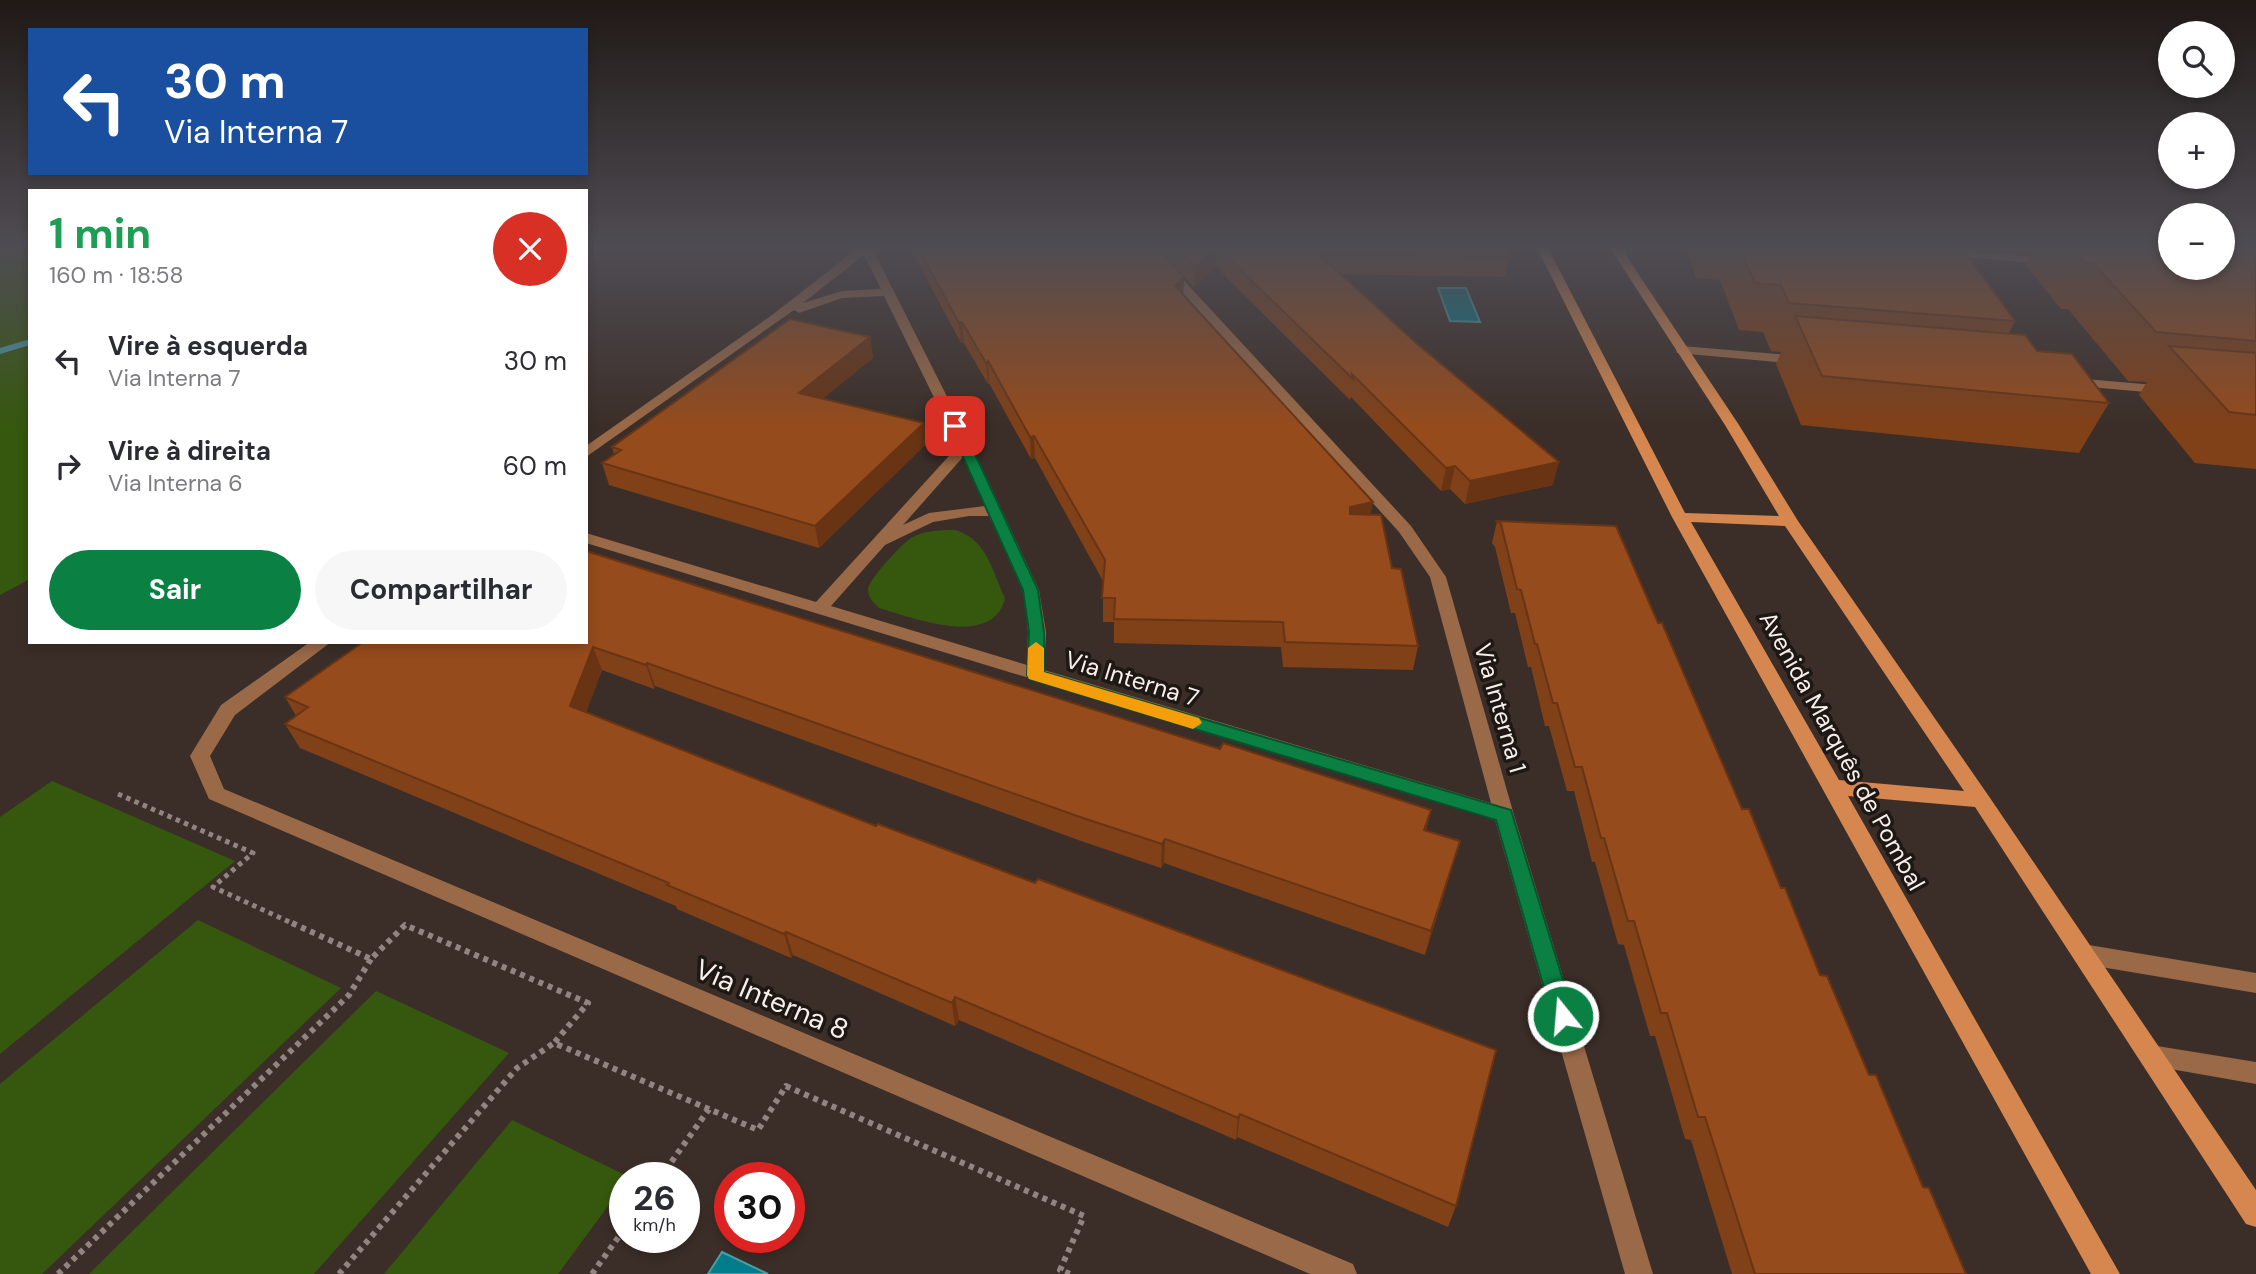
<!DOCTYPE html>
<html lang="pt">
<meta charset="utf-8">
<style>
body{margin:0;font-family:"DM Sans",sans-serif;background:#f7f7f7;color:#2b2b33;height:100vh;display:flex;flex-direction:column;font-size:26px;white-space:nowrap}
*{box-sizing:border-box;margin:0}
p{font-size:23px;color:#7c7c81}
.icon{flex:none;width:38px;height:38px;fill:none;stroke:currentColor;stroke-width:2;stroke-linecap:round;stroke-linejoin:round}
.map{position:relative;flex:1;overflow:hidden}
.details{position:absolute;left:28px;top:189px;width:560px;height:455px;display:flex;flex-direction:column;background:#fff;border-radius:0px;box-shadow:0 4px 10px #0003}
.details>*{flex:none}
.hud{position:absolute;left:28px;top:28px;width:560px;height:147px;border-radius:0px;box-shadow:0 4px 10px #0003;background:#1a4fa0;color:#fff;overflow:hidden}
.buttons{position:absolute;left:2158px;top:21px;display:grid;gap:14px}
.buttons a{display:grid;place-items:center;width:77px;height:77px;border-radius:50%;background:#fff;box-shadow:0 4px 10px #0003;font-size:35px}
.speed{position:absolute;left:609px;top:1162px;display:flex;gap:14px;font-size:35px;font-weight:700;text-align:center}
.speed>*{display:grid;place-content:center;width:91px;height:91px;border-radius:50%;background:#fff;box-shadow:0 4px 10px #0003;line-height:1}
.speed small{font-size:18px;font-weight:400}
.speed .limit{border:10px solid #d22;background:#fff;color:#111}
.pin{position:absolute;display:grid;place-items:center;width:60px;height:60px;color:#fff;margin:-30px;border-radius:14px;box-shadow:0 4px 10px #0006}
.me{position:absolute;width:77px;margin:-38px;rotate:343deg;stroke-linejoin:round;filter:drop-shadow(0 0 5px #0008)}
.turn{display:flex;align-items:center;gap:24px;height:147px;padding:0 21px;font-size:32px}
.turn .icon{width:91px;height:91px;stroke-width:2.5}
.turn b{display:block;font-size:49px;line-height:60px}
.round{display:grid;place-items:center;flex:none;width:74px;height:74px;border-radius:37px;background:#f7f7f7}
.head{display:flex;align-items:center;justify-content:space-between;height:119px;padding:0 21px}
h1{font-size:42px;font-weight:700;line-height:52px;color:#1e9e55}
.primary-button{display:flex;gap:14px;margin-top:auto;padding:14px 21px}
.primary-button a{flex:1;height:80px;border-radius:42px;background:#0b8043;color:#fff;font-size:28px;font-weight:700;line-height:80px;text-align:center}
.primary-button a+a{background:#f7f7f7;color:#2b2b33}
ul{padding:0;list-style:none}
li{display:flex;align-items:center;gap:21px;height:105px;padding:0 21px}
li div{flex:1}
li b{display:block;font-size:26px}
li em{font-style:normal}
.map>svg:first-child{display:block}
.green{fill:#36580e}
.water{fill:#007c8a;stroke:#4a9ea7;stroke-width:2}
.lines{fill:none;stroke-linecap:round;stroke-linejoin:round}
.stream{fill:#4a9ea7;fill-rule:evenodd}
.path-far1{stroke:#908580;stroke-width:5;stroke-dasharray:4.5 4.5;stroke-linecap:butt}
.path{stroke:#908580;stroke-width:6;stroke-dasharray:5 5;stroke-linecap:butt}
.street{fill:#9a6947;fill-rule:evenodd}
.secondary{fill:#d5874f;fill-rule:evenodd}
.wall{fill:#804018}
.shaded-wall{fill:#683414}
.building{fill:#954b1c;stroke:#683414;stroke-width:2}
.route{fill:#0b8043;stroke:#07532c;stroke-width:2}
.slow{fill:#f59e0b}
.labels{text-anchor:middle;stroke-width:7;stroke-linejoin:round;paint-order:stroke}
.street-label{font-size:24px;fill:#f8efeb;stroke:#1e1815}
.near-street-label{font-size:28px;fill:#f8efeb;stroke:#1e1815}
</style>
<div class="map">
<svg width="2256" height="1274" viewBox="0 0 2256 1274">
<rect width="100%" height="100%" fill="#3b2e28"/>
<path class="green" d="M0,248H30V579L0,595Z
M955,530C987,539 992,571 1005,598C993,650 911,617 879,608C873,602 868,598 868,589C869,579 902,544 911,538C925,530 941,530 955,530Z
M52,781L235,861L0,1054V817Z
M198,920L341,988L42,1274H0V1084Z
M376,991L509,1053L314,1274H89Z
M512,1120L629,1177L625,1178V1183L558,1274H384Z"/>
<path class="water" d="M1438,288H1466L1480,322L1450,321Z
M722,1252L768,1274H708Z"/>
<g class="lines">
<path class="stream" d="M30,339V345L0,354V348Z"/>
<path class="path-far1" d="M118,794L253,853L213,887L296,925"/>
<path class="path" d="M292,923L371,959L405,925L588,1003L554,1043L758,1130L786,1086L1084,1216L1060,1270L1070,1274
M660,1178L709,1109
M58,1274L349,995L371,959
M339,1274L517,1068L554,1043
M592,1274L625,1228"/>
<path class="street" d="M858,248H872L972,446L1039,590L1046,632L1044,670L1491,803L1430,577L1399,532L1142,248H1154L1411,526L1446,577L1514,815L1653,1274H1625L1495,820L586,543V533L816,602L958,446L884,296L842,298L799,313L794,310L586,457V446L772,315ZM864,255L881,289L842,291L803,303ZM963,457L985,506L929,513L903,525ZM969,516H989L1023,590L1028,632L1027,665L831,606L885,545L933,522Z
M1942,250L2050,258L2056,261L2050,264L1938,255L1936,253Z
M1682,346L1801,356L1807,360L1801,364L1677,353L1676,350Z
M2073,378L2167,386L2174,390L2167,394L2068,385V379Z
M310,642H331L235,715L210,756L224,789L1353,1264L1357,1274H1310L209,799L190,756L221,705Z
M2083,944L2256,973V993L2083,964L2075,961L2072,954L2075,947Z
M2151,1045L2256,1062V1084L2142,1064L2139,1056L2142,1048Z"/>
<path class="secondary" d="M1537,248H1548L1685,513L1779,516L1725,425L1610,248H1621L1739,425L1798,521L1988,795L2256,1190V1227L2246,1224L1975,807L1848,796L2120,1274H2091L1672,517ZM1691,522L1785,526L1964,791L1839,780Z"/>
</g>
<path class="wall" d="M910,248H1157L1184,277L1183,295L1371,515L1392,568L1418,646L1413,670L1283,667L1281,647L1114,643V622H1103V581L1035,458L1031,459L989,383L988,384L964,343H961Z
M1158,248H1505L1509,257L1505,277L1339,274L1553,485L1465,504L1450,489L1441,491L1351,397L1350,400L1216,267L1194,288Z
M1686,248H1962L2015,321L2009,333L2037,351L2109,403L2079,453L1801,425L1776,364L1781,352L1771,351L1763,332L1739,330L1720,280L1696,278Z
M2012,248H2256V469L2195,463L2139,395L2147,382L2128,381L2068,309H2061L2025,264L2031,253L2015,252Z
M870,337L873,358L823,398L924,423L926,444L819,548L609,485L602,463L614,454L612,447Z
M1497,521L1658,623L1742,809L1781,888L1820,975L1966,1274H1732L1691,1140L1685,1139L1655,1036H1650L1624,945L1618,944L1595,862H1592L1574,791H1567L1549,726H1545L1531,667H1528L1515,613H1511L1495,547L1492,543Z
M586,642L1220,749L1431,810L1426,831L1453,865L1425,955L1164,863L1161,868L1081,841L655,686L654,689L602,670L586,712L1456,1206L1448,1227L1237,1137L1236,1140L959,1020L955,1026L793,955L791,958L677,909L676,906L300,748L285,724L296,716L285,697Z"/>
<path class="shaded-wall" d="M1216,248H1217L1216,267L1194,288L1195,267Z
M1184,277L1183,298L1175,286Z
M962,322L964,343H961L959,323Z
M870,337L873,358L804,414L799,393Z
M988,361L989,383L988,384L986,363Z
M924,423L926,444L819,548L815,526Z
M1034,436L1035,458L1031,459L1030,437Z
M1559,462L1553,485L1465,504L1470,481Z
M1455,466L1450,489L1441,491L1446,468Z
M1373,502L1369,525L1347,530L1350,507Z
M593,647L602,670L580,729L570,706Z
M647,663L655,686L654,689L646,665Z
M1431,810L1425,833L1424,830Z
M1165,839L1164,863L1161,868L1162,844Z
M1460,841L1453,865L1425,955L1431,931Z
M786,932L793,955L791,958L784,934Z
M955,997L959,1020L955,1026L952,1003Z
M1240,1114L1237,1137L1236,1140L1238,1118Z"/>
<path class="building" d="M918,248H1157L1184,277L1175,286L1373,502L1350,507V514L1381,515L1392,568L1401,569L1418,646L1285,642L1283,622L1114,619L1115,598H1102L1105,560L1034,436L1030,437L988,361L986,363L962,322L959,323Z
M1177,248H1216L1195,267Z
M1218,248H1505L1509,257L1317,253L1416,343L1559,462L1470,481L1455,466L1446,468L1352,374L1353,379Z
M1740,248H1962L2015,321L1789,303L1781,285L1755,283Z
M2073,248H2170V268H2222V248H2256V341L2156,332L2093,263H2085Z
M1795,316L2025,335L2037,351L2072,354L2109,403L1822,376Z
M790,319L870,337L799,393L924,423L815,526L602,463L621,450L612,447Z
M2169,346L2256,353V415L2229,412Z
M1497,521L1616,526L1658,623H1662L1742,809H1749L1781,888H1785L1820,975L1827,976L1869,1075H1876L1923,1187L1929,1188L1966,1274H1755L1705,1117H1698L1667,1013H1661L1634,921H1628L1604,838H1601L1582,767H1575L1557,703H1553L1537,644H1535L1521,590L1517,589L1501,524Z
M586,551L1220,749L1223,743L1431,810L1424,830L1460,841L1431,931L1165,839L1162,844L1080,817L647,663L646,665L593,647L570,706L876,826L878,824L1035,883L1038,879L1496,1050L1456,1206L1240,1114L1238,1118L955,997L952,1003L786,932L784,934L667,885L669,883L285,724L308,707L285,697L363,642H586Z"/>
<linearGradient id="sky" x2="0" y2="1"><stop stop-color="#201916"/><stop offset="0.58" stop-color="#4f4c53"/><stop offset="1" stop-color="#4f4c53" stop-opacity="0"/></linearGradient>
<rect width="2256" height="427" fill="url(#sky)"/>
<path class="route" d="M955,422L962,426L1038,590L1044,632V672L1511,810L1574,1016L1571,1022L1563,1025L1555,1022L1552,1016L1496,820L1029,679L1027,675L1029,632L1023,590L949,426Z"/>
<path class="slow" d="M1036,642L1044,648V672L1199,718L1202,723L1193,729L1029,679L1027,675L1028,648Z"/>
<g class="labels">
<g class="street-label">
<text transform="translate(1132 679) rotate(17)" y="8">Via Interna 7</text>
<text transform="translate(1500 708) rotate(74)" y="8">Via Interna 1</text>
<text transform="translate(1842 751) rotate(61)" y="8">Avenida Marquês de Pombal</text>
</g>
<g class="near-street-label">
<text transform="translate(772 999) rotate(23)" y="10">Via Interna 8</text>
</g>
</g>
</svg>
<div class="buttons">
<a><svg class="icon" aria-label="search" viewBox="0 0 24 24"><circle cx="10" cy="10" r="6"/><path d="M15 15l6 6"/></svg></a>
<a>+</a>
<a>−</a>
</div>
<div class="speed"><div>26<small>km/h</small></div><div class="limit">30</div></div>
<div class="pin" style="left:955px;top:426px;background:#d93025"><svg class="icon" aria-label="arrive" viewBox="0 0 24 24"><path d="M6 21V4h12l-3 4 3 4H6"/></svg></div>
<svg class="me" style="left:1563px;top:1016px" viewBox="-20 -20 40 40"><circle r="17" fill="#0b8043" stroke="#fff" stroke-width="3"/><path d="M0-11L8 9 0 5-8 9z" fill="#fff"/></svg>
<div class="hud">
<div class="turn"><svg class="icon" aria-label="left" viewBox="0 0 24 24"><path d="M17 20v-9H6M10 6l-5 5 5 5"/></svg><div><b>30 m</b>Via Interna 7</div></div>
</div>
<section class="details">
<div class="head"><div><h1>1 min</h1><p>160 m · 18:58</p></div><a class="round" style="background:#d93025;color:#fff"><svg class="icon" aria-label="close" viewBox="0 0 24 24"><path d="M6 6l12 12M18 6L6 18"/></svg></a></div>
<ul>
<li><svg class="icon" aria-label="left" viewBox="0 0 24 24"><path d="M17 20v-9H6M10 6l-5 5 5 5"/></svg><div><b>Vire à esquerda</b><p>Via Interna 7</p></div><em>30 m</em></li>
<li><svg class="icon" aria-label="right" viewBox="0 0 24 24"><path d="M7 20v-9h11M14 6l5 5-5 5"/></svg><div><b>Vire à direita</b><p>Via Interna 6</p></div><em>60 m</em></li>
</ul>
<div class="primary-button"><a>Sair</a><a>Compartilhar</a></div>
</section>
</div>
